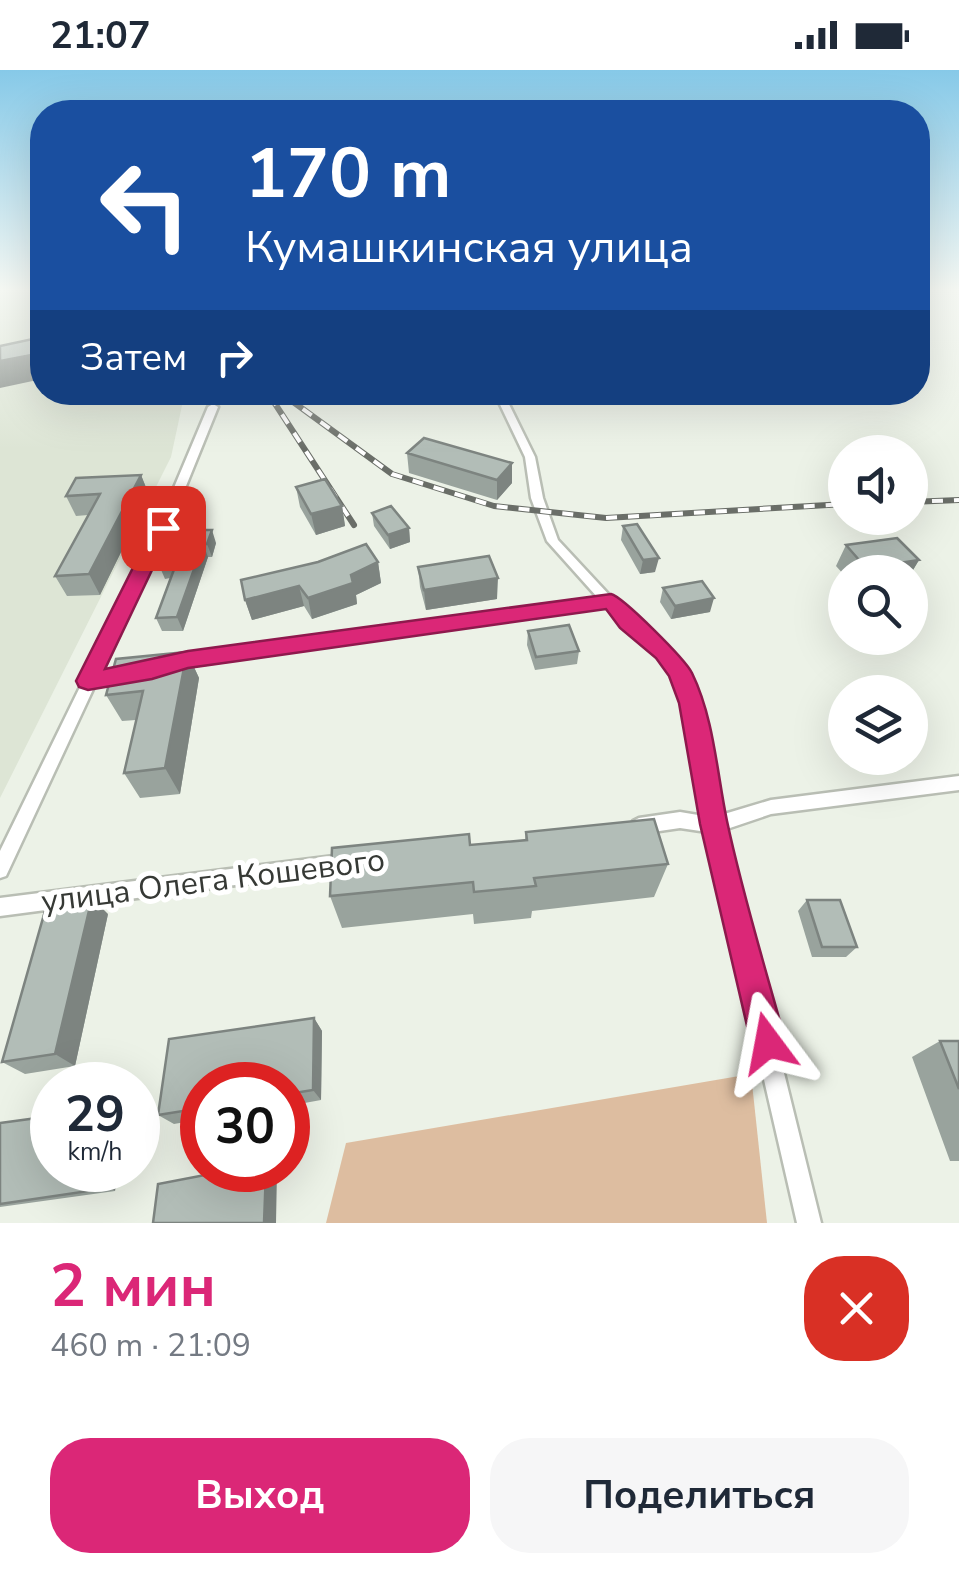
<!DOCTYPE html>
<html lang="ru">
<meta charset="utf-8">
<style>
body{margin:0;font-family:"Nunito Sans",sans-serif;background:#f6f6f7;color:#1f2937;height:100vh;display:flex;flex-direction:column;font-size:38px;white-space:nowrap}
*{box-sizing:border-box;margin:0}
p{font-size:32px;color:#747a83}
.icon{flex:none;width:55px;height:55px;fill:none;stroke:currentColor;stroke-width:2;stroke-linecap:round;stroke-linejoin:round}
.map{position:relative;height:1153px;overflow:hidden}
.panel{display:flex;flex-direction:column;background:#fff;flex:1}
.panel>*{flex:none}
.hud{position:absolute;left:30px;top:30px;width:900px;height:305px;border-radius:40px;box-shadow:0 10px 40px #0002;background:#1a4fa0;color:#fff;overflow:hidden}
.controls{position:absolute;left:828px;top:365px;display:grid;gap:20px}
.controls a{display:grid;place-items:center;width:100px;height:100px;border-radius:50%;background:#fff;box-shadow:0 10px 40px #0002;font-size:50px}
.speed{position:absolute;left:30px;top:992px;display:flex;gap:20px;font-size:50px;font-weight:700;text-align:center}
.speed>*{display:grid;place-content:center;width:130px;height:130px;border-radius:50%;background:#fff;box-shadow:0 10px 40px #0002;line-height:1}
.speed small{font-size:25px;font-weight:400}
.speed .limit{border:15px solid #d22;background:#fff;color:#111}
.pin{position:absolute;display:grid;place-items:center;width:85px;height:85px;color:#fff;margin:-42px;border-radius:20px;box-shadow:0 5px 15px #0006}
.me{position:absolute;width:110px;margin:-55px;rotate:347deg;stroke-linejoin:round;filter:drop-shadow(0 0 8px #0008)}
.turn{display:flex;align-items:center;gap:35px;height:210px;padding:0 50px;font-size:45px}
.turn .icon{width:130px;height:130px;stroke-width:2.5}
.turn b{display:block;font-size:70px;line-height:85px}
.then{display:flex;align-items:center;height:95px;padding:0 50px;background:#0003;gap:20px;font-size:38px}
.round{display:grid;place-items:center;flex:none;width:105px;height:105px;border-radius:40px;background:#f6f6f7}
.overview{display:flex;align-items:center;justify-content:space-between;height:170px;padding:0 50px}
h1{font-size:60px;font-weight:700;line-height:75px;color:#db2777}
.button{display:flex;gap:20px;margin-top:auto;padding:20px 50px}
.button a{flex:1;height:115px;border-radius:40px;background:#db2777;color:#fff;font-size:40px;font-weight:700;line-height:115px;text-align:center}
.button a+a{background:#f6f6f7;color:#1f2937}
.status{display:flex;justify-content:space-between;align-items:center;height:70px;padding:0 50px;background:#fff;direction:ltr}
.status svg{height:28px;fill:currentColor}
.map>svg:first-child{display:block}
.built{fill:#dde5d5}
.green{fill:#ddbda0}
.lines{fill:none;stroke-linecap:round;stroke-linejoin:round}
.street-casing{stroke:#b9beb4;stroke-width:5}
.street{fill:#fff;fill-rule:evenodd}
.rail-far1-casing{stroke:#6a6e68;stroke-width:5}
.rail-casing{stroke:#6a6e68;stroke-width:6}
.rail-far1{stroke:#fff;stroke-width:2.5;stroke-dasharray:9;stroke-linecap:butt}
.rail{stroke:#fff;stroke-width:4;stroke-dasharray:11;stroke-linecap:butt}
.wall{fill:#99a39d}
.shaded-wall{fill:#7d8480}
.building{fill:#b2bdb7;stroke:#7d8480;stroke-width:2.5}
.route{fill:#db2777;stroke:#8e194d;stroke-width:2.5}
.labels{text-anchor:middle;stroke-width:10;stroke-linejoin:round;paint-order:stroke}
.near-street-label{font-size:32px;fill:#363935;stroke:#fff}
</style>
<div class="status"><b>21:07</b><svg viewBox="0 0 49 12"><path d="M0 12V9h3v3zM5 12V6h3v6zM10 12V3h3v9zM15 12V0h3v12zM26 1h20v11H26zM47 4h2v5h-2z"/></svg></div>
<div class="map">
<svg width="959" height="1153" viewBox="0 0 959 1153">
<rect width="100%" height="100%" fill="#ecf2e7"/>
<path class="built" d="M0,218H42V322L215,323L183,331L171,387L0,728Z"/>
<path class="green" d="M751,1004L767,1153H326L346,1073Z"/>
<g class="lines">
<defs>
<path id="street" d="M494,322H503L535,387L543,428L558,470L611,527L616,528C627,554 663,570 681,594C704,624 713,706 721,745L771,730L959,706V720L771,744L724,760L821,1153H797L707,762L680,758L639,764L633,761L630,756L633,751L639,748L680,742L704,746L684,633L674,605L659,586L623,556L605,536L176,598L171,597L169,593L171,589L176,588L598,528L547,471L531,428L525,387Z
M213,334L218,337L169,458L101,604L126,600L131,601L133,605L131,609L95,615L6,806L0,808V781L82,613L81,611L157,458L208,337Z
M350,784L356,786L359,792L356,798L350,800L0,846V828Z"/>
</defs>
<use href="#street" class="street-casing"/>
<use href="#street" class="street"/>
<defs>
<path id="rail-far1" d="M268,322L272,328
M280,322L288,328"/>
<path id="rail" d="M270,326L354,455
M285,326L392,404L494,436L606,448L845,434
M910,432L959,430"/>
</defs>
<use href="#rail-far1" class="rail-far1-casing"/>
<use href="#rail" class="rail-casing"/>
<use href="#rail-far1" class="rail-far1"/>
<use href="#rail" class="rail"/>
</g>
<path class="wall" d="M407,383L512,413L497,430L409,403Z
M141,405L149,425L100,525L67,526L55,506L88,445L76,446L66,426Z
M296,417L342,436L345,456L316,465L300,437Z
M372,443L409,458L410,472L390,479L374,456Z
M623,456L655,502L640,504L621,470Z
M216,473L212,487H208L183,561H162L156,548L170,508L165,509L159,495L184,474Z
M846,475L919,490L910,505V502H845V506L836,496Z
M378,492L381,513L356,525L357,534L312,549L304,536L252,550L245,530Z
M418,497L497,529L426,540L420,517Z
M663,518L710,542L671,549L660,532Z
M528,561L579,581L577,594L535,600L527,575Z
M187,582L199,608L180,724L140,728L124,703L136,650L122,651L106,625Z
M526,762L668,794L654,827L532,841L531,848L474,854L473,844L342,858L330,826L470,775L525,770Z
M807,830L857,877L846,887H812L798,841Z
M108,844L75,996L25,1004L2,992Z
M314,948L322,961L321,1030L288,1036V1015H202V1049L174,1054L158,1045L169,969Z
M940,971H959V1091H950L912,987Z
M0,1053L115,1121L0,1137Z"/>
<path class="shaded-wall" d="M42,283V309L0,318V291Z
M512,393V413L497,430V410Z
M141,405L149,425L100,525L89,504Z
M342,436L345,456L316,465L311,444Z
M409,458L410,472L390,479L388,465Z
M212,460L216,473L212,487L207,474Z
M203,474L208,487L183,561L177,547Z
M659,488L655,502L640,504L643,490Z
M919,490L910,505V502H864L866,498Z
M378,492L381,513L356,525L357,534L312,549L308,528L351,505Z
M498,508L497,529L426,540L424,520Z
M299,516L304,536L252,550L245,530Z
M714,528L710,542L671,549L675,536Z
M187,582L199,608L180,724L165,698Z
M92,828L108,844L75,996L55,984Z
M314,948L322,961L321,1030L313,1020Z
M112,1100H119L115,1121L109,1118Z
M266,1100L277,1101L276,1153H264Z"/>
<path class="building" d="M42,267V283L0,291V276Z
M424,368L512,393L497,410L407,383Z
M141,405L89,504L55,506L100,424L66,426L76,408Z
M325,409L342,436L311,444L296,417Z
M391,436L409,458L388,465L372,443Z
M637,454L659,488L643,490L623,456Z
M189,460H212L207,474H203L177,547L156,548L176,494L159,495L166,475L184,474Z
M897,468L919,490L866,498L846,475Z
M366,474L378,492L351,505L353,513L308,528L299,516L245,530L241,510L318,492Z
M489,486L498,508L424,520L418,497Z
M702,511L714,528L675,536L663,518Z
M569,555L579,581L536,587L528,561Z
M187,582L165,698L124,703L143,621L106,625L116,589Z
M654,749L668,794L534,808L536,816L474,822L473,812L330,826L332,778L469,764L470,775L527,770L526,762Z
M92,828L55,984L2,992L47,834Z
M807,830H840L857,877H822Z
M314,948L313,1020L288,1024V1015H202V1038L158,1045L169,969Z
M940,971H959V1019Z
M52,1046V1100H112L109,1118L0,1134V1053Z
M231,1100H266L264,1153H153L158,1114Z"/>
<linearGradient id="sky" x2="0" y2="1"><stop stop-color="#86c9e8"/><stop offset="0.58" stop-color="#f6f9f4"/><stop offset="1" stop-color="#f6f9f4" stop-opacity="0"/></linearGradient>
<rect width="959" height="379" fill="url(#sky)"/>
<path class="route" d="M163,452L172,458L105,599L188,581L611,524C623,527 685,589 692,603C714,648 717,703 727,751C743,826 766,900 786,973L781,986L768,991L756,986L751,973L700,754L679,633L669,606L656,588L620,558L606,539L188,598L152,609L88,620L79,617L76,611L153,458Z"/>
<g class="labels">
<g class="near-street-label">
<text transform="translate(213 810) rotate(-7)" y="11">улица Олега Кошевого</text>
</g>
</g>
</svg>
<div class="controls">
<a><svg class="icon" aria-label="sound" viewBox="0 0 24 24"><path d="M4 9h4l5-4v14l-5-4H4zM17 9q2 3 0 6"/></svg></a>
<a><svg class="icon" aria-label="search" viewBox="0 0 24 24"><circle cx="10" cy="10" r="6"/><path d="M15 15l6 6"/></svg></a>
<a><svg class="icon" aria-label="layers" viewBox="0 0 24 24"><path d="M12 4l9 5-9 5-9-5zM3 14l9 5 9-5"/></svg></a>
</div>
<div class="speed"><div>29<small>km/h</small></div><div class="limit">30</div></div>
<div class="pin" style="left:163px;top:458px;background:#d93025"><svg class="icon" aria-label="arrive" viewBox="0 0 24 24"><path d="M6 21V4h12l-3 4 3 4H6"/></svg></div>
<svg class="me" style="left:768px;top:973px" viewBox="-20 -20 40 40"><path d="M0-17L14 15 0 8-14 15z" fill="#db2777" stroke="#fff" stroke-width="4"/></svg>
<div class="hud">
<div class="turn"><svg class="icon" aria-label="left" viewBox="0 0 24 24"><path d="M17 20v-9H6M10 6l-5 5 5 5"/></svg><div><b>170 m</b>Кумашкинская улица</div></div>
<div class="then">Затем<svg class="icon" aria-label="right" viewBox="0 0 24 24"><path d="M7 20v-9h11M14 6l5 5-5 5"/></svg></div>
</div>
</div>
<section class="panel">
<div class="overview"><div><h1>2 мин</h1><p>460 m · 21:09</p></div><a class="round" style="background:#d93025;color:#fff"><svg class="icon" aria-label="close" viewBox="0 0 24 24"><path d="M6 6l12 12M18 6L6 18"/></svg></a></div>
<div class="button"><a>Выход</a><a>Поделиться</a></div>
</section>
